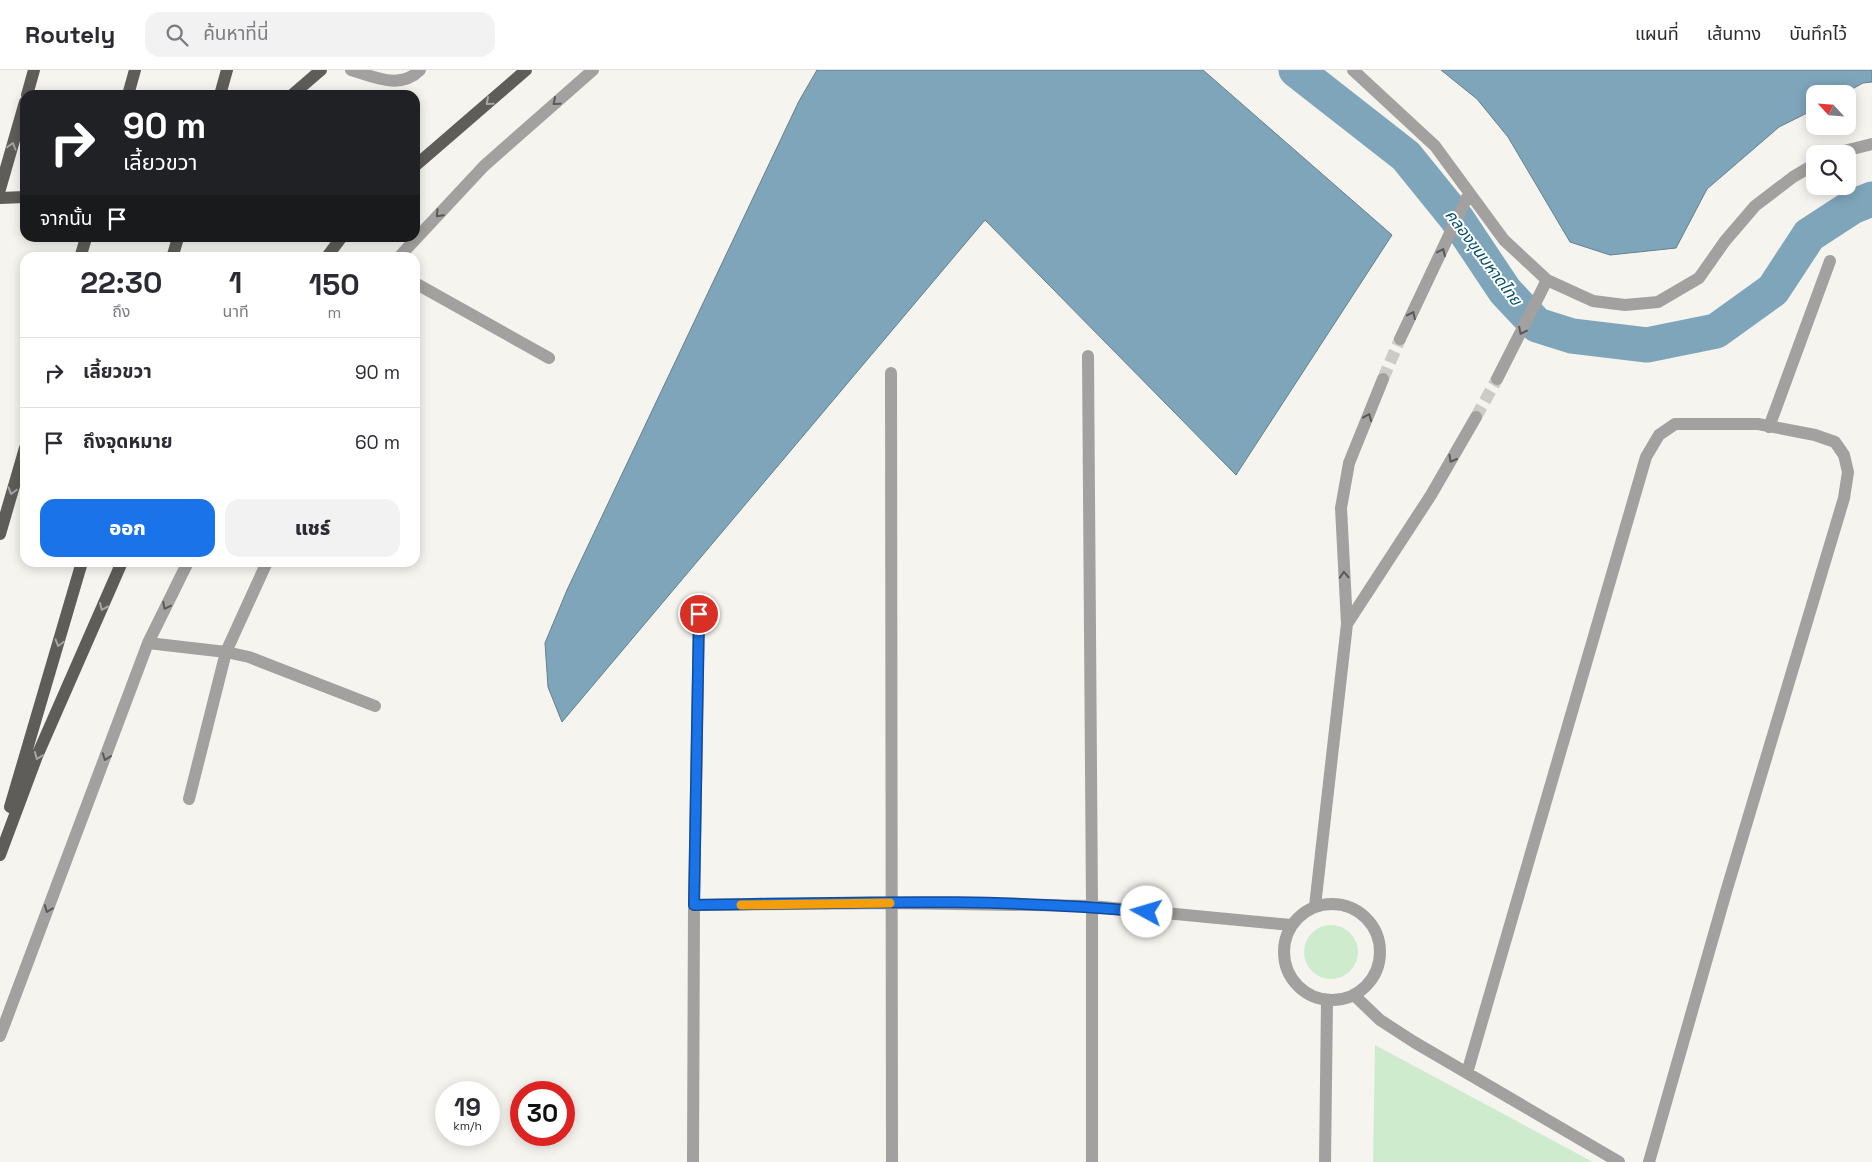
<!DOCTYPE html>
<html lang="th">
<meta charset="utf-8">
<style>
body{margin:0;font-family:"Space Grotesk","Noto Sans Thai",sans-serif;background:#f2f2f3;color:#2b2b33;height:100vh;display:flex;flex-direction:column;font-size:19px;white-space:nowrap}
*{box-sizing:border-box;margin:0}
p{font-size:16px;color:#7c7c81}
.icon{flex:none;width:28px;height:28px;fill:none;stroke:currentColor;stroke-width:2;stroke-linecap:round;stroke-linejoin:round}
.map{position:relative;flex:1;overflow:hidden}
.drawer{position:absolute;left:20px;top:182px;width:400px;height:315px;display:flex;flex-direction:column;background:#fff;border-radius:15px;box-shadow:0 2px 12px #0003}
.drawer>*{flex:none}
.top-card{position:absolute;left:20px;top:20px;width:400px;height:152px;border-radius:15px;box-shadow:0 2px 12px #0003;background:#202124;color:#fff;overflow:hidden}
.needle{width:32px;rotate:296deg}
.buttons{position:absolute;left:1806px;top:15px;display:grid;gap:10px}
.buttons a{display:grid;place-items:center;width:50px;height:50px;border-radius:10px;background:#fff;box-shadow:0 2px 12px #0003;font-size:25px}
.speed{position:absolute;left:435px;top:1011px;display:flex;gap:10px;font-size:25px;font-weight:700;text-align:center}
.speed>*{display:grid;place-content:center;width:65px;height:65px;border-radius:50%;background:#fff;box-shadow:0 2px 12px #0003;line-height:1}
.speed small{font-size:12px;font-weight:400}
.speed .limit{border:8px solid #d22;background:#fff;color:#111}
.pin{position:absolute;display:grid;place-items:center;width:42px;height:42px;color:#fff;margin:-21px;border:2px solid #fff;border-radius:50%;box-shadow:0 1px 5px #0007}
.me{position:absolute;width:55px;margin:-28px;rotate:276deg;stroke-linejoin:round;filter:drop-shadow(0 0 4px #0008)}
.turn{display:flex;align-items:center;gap:18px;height:105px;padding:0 20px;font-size:22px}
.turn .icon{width:65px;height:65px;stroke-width:2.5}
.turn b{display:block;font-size:35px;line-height:42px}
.then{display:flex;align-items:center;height:48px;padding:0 20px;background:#0003;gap:10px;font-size:19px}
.eta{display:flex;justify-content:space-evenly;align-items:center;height:85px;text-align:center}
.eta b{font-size:30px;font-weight:800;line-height:35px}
.action{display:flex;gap:10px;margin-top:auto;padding:10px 20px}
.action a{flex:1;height:58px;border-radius:15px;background:#1a73e8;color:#fff;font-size:20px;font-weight:800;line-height:58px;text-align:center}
.action a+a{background:#f2f2f3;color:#2b2b33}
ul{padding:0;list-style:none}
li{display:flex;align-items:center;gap:15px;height:70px;padding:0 20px;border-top:1px solid #e1e1e2}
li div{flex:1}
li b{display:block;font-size:19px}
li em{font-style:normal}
header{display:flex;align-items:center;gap:30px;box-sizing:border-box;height:70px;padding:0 25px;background:#fff;border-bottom:1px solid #e1e1e2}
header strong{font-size:24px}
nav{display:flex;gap:28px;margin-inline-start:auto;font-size:18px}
.search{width:350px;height:45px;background:#f2f2f3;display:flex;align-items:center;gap:12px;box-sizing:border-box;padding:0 18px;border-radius:15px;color:#7c7c81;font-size:19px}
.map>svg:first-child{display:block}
.green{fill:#cfebce}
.water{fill:#7ea5ba;stroke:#65808e}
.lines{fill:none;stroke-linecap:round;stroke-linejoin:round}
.canal{stroke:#7ea5ba;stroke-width:35}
.minor-tunnel{stroke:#cccbc7;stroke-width:12;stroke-dasharray:12 6;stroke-linecap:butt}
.minor{stroke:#a2a19f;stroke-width:12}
.major{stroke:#5f5d5a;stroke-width:12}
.oneway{stroke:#a7a6a4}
.oneway2{stroke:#5a5958}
.route-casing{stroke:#114b97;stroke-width:12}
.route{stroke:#1a73e8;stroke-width:9}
.slow{stroke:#f59e0b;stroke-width:9}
.labels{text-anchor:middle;stroke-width:4;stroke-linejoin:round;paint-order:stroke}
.water-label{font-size:16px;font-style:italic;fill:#00506d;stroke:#fff}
</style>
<header>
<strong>Routely</strong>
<div class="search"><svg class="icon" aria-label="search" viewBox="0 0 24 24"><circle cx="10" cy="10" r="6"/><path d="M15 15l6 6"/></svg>ค้นหาที่นี่</div>
<nav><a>แผนที่</a><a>เส้นทาง</a><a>บันทึกไว้</a></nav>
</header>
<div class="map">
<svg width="1872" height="1092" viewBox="0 0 1872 1092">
<rect width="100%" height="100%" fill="#f5f4ef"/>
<path class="green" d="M1304 882a27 27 0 1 1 54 0a27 27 0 1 1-54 0Z
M1375,975L1593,1092H1373Z"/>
<path class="water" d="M817,0H1203L1392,165L1236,405L985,150L562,652L548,617L545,573L567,520L799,31Z
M1441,0H1872V12L1863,13L1843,24H1815V39L1779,57L1707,119L1676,178L1610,185L1570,172L1508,67L1477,29Z"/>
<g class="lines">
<path class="canal" d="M1296,0L1406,86L1457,149L1505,221L1537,255L1572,266L1647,275L1716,261L1773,220L1809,165L1852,137L1872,129"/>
<path class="minor-tunnel" d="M1383,309L1400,269
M1476,347L1497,309"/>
<path class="minor" d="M351,0C374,7 400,20 420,0
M1353,0L1435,76L1504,170L1547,210L1593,231L1625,235L1658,232L1699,208L1725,171L1755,136L1793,107L1815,94
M1832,84L1872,74
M398,188L484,96L593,0
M415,213L549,288
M1400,269L1469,123
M1088,286L1092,836V1092
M891,303L892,1092
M1497,309L1547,210
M1769,357L1830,191
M1347,554L1431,425L1476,347
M148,573L226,582L249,587L375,636
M189,729L226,582L267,492
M1284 882a48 48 0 1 1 96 0a48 48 0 1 1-96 0Z
M694,835L890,833L1092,836L1291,855
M1315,836L1347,554L1341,438L1349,393L1383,309
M1354,925L1380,950L1414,972L1619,1092
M0,966L148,573L188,492
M1467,1003L1646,387L1659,365L1675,354H1758L1815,365L1835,372L1844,385L1848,402L1844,428L1726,822L1649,1092
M693,1092L694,835L699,544
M1325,1092L1327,931"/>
<path class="major" d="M27,25L34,0
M128,25L135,0
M220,25L227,0
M292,25L321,0
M415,96L526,0
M0,119L25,32
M0,128L25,127
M80,188L86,168
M172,188L178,168
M326,188L341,168
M0,464L25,378
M10,737L82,492
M0,785L37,686L122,492"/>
</g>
<defs><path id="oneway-chevron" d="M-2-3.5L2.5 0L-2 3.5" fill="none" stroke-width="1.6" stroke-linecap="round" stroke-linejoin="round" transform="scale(1.25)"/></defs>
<g class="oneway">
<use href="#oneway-chevron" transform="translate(489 32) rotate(139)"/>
<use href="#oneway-chevron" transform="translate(12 76) rotate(-74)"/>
<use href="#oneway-chevron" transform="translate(12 421) rotate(106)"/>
<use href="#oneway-chevron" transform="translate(103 537) rotate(114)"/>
<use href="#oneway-chevron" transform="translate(59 573) rotate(106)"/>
<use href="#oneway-chevron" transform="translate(38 686) rotate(112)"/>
</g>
<g class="oneway2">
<use href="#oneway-chevron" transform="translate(556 32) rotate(139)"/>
<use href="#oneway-chevron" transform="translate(439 144) rotate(133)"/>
<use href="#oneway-chevron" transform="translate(1442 182) rotate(-65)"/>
<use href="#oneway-chevron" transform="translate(1412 245) rotate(-65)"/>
<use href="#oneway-chevron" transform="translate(1522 261) rotate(116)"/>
<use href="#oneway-chevron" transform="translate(1368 347) rotate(-68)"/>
<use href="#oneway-chevron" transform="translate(1452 389) rotate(120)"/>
<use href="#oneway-chevron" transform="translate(1344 505) rotate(-93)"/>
<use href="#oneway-chevron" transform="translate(166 536) rotate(116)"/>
<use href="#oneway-chevron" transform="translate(106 687) rotate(110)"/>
<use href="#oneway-chevron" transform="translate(48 839) rotate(111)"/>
</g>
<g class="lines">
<defs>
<path id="route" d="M699,544L694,835C844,833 997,827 1147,842"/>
</defs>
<use href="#route" class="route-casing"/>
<use href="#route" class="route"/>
<path class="slow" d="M741,835L890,833"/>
</g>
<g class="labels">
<g class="water-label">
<text transform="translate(1484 187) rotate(53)" y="6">คลองขุนมหาดไทย</text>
</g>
</g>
</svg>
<div class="buttons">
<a><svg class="needle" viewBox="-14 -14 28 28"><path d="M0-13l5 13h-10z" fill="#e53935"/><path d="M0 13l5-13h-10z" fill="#7c7c81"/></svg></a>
<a><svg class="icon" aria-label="search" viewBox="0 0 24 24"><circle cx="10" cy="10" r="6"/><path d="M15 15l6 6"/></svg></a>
</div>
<div class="speed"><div>19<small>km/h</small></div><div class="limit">30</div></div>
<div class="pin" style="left:699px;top:544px;background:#d93025"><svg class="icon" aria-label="arrive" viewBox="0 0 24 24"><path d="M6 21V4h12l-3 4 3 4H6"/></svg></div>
<svg class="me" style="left:1147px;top:842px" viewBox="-20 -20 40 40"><circle r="19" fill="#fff"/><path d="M0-13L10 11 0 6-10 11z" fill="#1a73e8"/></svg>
<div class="top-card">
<div class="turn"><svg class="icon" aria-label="right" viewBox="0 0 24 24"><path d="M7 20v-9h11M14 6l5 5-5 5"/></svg><div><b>90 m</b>เลี้ยวขวา</div></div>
<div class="then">จากนั้น<svg class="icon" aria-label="arrive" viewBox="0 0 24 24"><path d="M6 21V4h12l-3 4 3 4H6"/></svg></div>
</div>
<section class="drawer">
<div class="eta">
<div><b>22:30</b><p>ถึง</p></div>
<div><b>1</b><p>นาที</p></div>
<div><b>150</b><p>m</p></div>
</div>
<ul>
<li><svg class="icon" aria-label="right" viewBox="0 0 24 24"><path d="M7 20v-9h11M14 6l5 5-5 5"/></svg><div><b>เลี้ยวขวา</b></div><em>90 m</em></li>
<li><svg class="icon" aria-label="arrive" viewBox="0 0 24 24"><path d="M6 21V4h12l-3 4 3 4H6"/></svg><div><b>ถึงจุดหมาย</b></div><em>60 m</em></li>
</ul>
<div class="action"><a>ออก</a><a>แชร์</a></div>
</section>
</div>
